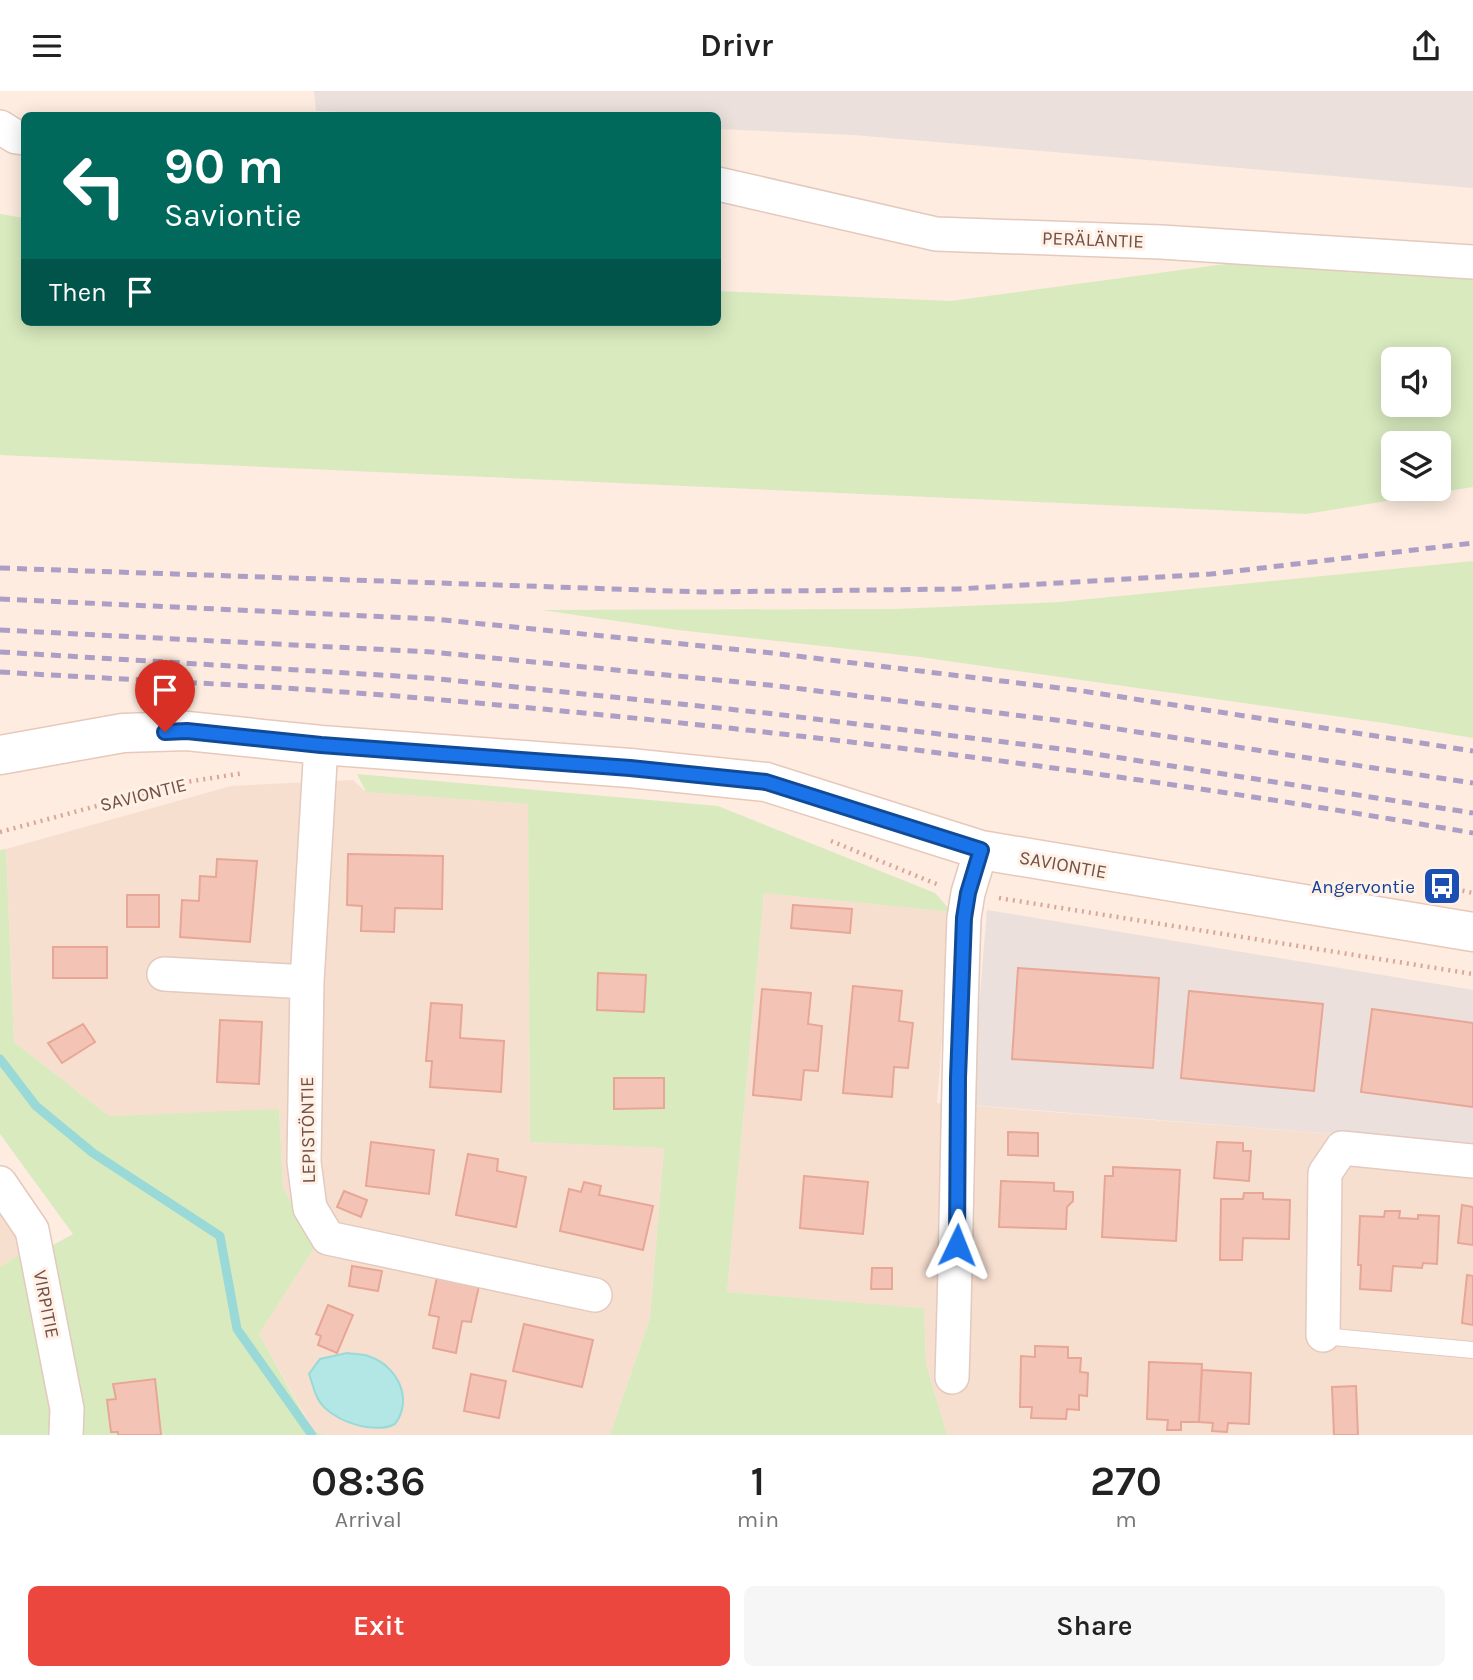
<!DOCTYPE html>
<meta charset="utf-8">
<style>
body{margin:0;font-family:Karla,sans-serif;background:#f6f6f6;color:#222;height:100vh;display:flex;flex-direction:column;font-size:26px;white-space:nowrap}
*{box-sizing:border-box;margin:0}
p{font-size:23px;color:#767676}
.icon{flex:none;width:38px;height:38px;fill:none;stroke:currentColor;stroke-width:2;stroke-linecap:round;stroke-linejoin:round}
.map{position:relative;height:1344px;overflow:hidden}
.sheet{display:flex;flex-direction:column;background:#fff;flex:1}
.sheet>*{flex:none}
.banner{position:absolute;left:21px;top:21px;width:700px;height:214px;border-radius:10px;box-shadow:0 4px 18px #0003;background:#00695c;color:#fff;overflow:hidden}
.tools{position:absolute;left:1381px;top:256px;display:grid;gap:14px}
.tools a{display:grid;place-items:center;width:70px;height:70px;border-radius:10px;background:#fff;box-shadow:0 4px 18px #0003;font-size:35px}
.pin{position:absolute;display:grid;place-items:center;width:60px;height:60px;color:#fff;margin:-72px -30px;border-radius:50% 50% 50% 0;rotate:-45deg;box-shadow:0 0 7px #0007}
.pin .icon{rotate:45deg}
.me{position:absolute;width:77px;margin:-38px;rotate:2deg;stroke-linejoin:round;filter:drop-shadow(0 0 5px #0008)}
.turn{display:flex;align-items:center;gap:24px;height:147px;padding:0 28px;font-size:32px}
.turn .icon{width:91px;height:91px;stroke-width:2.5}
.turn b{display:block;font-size:49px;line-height:60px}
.then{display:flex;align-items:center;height:66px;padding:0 28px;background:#0003;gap:14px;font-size:26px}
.eta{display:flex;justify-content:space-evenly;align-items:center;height:119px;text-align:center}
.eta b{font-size:42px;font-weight:600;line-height:49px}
.primary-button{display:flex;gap:14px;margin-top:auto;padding:14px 28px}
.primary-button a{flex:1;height:80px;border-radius:10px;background:#ec473f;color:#fff;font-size:28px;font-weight:600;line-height:80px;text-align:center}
.primary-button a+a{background:#f6f6f6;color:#222}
header{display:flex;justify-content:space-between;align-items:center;height:91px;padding:0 28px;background:#fff;font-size:32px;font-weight:600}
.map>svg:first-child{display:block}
.residential{fill:#f7dfd0}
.industrial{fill:#ebe0db}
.green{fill:#d8eabe;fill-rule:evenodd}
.water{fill:#b3e7e5;stroke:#99d9d8;stroke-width:2}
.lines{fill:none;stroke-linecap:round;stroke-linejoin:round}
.stream{stroke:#99d9d8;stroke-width:9}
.building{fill:#f3c4b6;stroke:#e7a696;stroke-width:2}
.lane-casing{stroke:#e3c9be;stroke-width:18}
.street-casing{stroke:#e3c9be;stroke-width:36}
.secondary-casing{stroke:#e8c8bb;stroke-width:41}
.path{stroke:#d8a799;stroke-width:4.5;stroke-dasharray:2 5;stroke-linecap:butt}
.lane{stroke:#fff;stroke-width:16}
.street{stroke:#fff;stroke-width:33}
.secondary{stroke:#fff;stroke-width:38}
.rail{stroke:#ad9ec6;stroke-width:5;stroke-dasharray:10 7;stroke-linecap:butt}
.route-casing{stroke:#114b97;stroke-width:18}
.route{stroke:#1a73e8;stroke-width:12}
.labels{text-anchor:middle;stroke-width:6;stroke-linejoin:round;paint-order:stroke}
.street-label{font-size:19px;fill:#744f46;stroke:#fff1e6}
.transit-label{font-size:19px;fill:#164399;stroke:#fff1e6;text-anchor:end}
</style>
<header><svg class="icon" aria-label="menu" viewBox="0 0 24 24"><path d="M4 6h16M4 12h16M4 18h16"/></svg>Drivr<svg class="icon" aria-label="share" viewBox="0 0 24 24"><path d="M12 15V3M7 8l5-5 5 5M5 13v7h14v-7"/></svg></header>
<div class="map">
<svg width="1473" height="1344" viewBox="0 0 1473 1344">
<rect width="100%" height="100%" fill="#fdecdf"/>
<path class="residential" d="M353,689L366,701L528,713L530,1051L664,1057L650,1227L610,1344H326L313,1339L259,1243L316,1154L283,1097L279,1019L109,1025L14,951L6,758L231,695Z
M764,802L952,821L937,1012L1473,1054V1344H947L926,1273L924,1217L727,1201Z
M0,1114L29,1157L0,1176Z"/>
<path class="industrial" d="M314,0H1473V97L854,44L718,38V24H423L316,20Z
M987,819L1473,899V1054L971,1014Z"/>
<path class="green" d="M0,123L24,127V231H718V200L951,210L1255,169L1473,185V396L1306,423L0,364ZM1393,268H1438V313H1393ZM1393,352H1438V397H1393Z
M1473,470V647L1384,632L920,566L678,539L542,519L896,518L1060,511Z
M357,683L718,715L935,802L952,821L764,802L727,1201L924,1217L926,1273L947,1344H610L650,1227L664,1057L530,1051L528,713L366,701Z
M6,758L14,951L109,1025L279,1018L283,1097L316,1154L259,1243L312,1339L326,1344H0V1176L29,1157L37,1163L73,1143L0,1043V759Z"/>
<path class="water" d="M347,1262C353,1263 362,1263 368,1265C397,1274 414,1308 395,1333C375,1344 330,1330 318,1308C314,1301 312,1291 309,1283L320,1268Z"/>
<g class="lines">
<path class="stream" d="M0,968L36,1015L93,1062L220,1145L237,1238L312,1344"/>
</g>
<path class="building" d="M348,763L443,765L442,818L395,817L394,841L361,840L362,815L347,814Z
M217,768L257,770L250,851L180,846L182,809L199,810L200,785L216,786Z
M127,804H159V836H127Z
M793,814L852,818L850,842L791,837Z
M53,856H107V887H53Z
M1018,877L1159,887L1153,977L1012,968Z
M598,882L646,884L644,921L597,919Z
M853,895L902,900L899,930L913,932L908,977L894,976L892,1006L843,1002Z
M762,898L811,902L808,933L822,935L818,980L804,979L801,1009L753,1004Z
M1189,900L1323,913L1314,1000L1181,987Z
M431,912L462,914L460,947L504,950L501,1001L430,996L432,970H426Z
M1372,918L1473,932V1016L1361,1001Z
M220,929L262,931L259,993L217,991Z
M83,933L95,951L62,972L48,952Z
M614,987H664V1017L614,1018Z
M1008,1041L1038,1042V1065L1008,1064Z
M371,1051L434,1059L429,1103L366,1095Z
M1217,1051L1243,1052V1060H1251L1249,1090L1214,1087Z
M468,1063L498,1068L497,1080L526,1086L516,1136L456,1124Z
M1113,1076L1180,1079L1176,1150L1102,1146L1105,1085H1113Z
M804,1085L868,1091L863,1143L800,1137Z
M1001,1090L1054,1092V1100L1073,1101V1110L1067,1116L1066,1138L999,1136Z
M584,1091L601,1095L599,1104L653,1115L643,1159L560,1140L569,1098L581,1101Z
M344,1100L367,1109L361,1126L337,1116Z
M1244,1102H1263V1108L1290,1109L1289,1148L1243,1147L1242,1169H1220L1221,1108H1243Z
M1462,1114L1473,1116V1154L1458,1152Z
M1385,1120H1400L1399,1127L1418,1128V1124L1439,1125L1437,1173L1423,1172L1422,1177L1393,1175L1391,1200L1360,1198L1361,1174H1358L1360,1125L1384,1126Z
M352,1175L382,1180L378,1200L349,1195Z
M872,1177H892V1198H871Z
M1467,1184L1473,1185V1234L1462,1232Z
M437,1186L479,1195L471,1231L462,1230L456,1262L433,1257L439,1226L429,1224Z
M328,1214L353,1224L337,1262L318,1254L321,1245L316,1243Z
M524,1233L593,1249L582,1296L513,1280Z
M1035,1255L1068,1256V1267H1081L1080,1281L1088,1282L1087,1305L1079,1304V1319L1067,1318L1066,1328L1031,1327L1032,1316H1020L1021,1265L1035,1266Z
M1149,1271L1202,1273L1199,1331H1181V1339H1167L1168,1329L1147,1328Z
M1202,1279L1251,1282L1249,1333L1228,1332L1227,1341L1212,1340L1213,1332L1199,1331Z
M471,1283L506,1290L499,1327L464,1320Z
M155,1288L161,1344H118V1341H111L107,1309L116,1308L113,1293Z
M1356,1295L1358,1344H1334L1332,1296Z"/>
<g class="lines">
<defs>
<path id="lane" d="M1333,1246L1473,1259"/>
<path id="street" d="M0,36L16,46L24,47
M718,93L936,143L1161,151L1473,171
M321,654L307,891L304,1071L310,1117L328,1147L595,1204
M164,883L307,891
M0,1092L32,1139L67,1318L66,1344
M1323,1244L1325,1082L1342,1057L1473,1070
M952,1286C957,1133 958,980 964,827L968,802L981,759"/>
<path id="secondary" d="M0,664L123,642L187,640L321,654L630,677L766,691L981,759L1473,841"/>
</defs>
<use href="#lane" class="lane-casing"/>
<use href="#street" class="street-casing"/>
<use href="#secondary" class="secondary-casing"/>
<path class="path" d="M0,741L186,691L244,682
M831,750L939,794
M1442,795L1473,802
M999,807L1473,883"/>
<use href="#lane" class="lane"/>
<use href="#street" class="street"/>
<use href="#secondary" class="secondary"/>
<path class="rail" d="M0,477L702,501L958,498L1211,483L1473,452
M0,508L434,528L772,562L1076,599L1473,660
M0,539L432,561L769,594L1072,631L1473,692
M0,561L430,587L766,622L1070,659L1473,722
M0,581C144,590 288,595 431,608C780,638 1128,682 1473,742"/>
</g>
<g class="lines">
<defs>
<path id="route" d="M165,641L187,640L321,654L630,677L766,691L981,759L968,802L964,827L958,987L957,1154"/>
</defs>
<use href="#route" class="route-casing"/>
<use href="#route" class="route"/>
</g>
<defs>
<symbol id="bus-square" viewBox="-11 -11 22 22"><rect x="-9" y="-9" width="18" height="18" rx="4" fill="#1a4fb4" stroke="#fff1e6"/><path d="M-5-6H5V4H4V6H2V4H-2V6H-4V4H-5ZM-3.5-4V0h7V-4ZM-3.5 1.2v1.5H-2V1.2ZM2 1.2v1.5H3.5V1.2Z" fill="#fff"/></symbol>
</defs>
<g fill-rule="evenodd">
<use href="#bus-square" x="1420" y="773" width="44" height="44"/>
</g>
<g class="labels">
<g class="street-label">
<text transform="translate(1093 148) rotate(2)" y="7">PERÄLÄNTIE</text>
<text transform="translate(143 703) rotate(-14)" y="7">SAVIONTIE</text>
<text transform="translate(1063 773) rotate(10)" y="7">SAVIONTIE</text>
<text transform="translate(307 1039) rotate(-91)" y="7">LEPISTÖNTIE</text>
<text transform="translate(47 1213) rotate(79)" y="7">VIRPITIE</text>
</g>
<g class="transit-label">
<text x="1415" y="802">Angervontie</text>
</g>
</g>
</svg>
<div class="tools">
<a><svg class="icon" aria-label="sound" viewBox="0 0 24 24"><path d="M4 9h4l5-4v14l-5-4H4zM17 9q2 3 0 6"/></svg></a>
<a><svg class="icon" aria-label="layers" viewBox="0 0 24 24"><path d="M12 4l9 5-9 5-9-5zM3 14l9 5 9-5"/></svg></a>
</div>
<div class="pin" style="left:165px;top:641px;background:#d93025"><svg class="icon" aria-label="arrive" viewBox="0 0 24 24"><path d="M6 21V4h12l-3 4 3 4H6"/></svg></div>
<svg class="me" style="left:957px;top:1154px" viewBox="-20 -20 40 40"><path d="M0-17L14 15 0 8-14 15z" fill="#1a73e8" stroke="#fff" stroke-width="4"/></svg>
<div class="banner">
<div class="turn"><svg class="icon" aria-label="left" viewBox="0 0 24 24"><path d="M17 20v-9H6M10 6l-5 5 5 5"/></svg><div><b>90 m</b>Saviontie</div></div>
<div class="then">Then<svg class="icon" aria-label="arrive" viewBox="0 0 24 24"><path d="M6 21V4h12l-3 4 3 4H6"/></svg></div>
</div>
</div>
<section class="sheet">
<div class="eta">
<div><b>08:36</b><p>Arrival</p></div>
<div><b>1</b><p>min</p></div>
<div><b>270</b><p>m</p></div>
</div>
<div class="primary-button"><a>Exit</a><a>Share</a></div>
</section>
